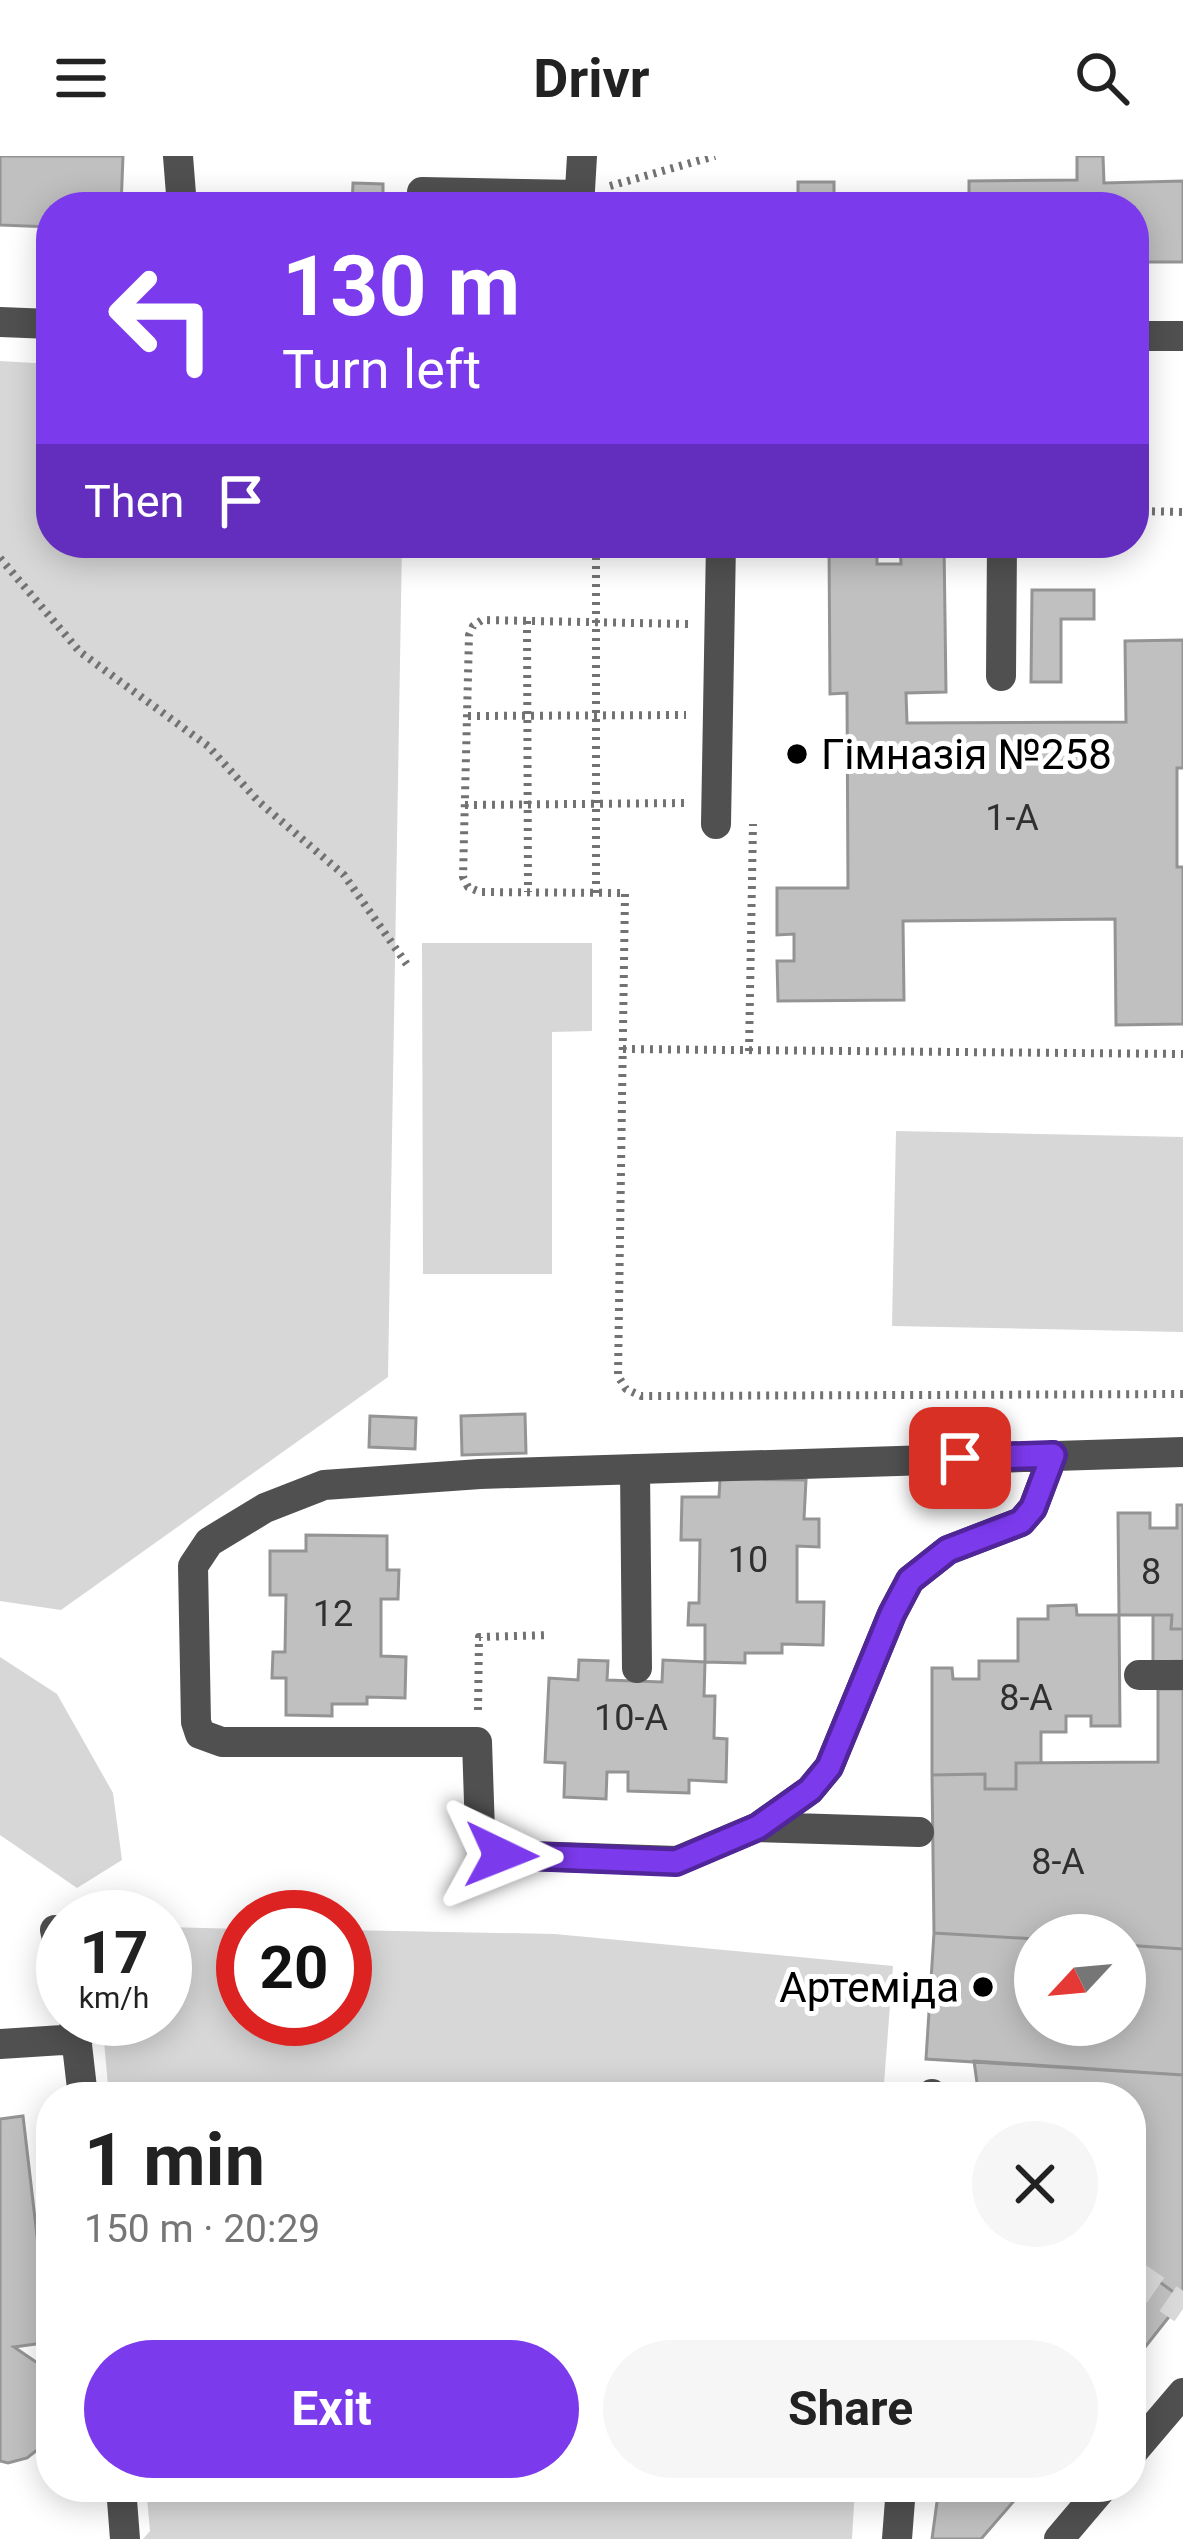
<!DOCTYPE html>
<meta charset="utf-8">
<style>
body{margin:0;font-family:Roboto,sans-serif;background:#f6f6f6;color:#222;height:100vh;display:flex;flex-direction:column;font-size:45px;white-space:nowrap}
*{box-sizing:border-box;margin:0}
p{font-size:39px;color:#767676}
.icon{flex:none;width:66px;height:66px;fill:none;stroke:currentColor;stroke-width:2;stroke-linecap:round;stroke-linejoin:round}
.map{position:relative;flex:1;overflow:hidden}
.details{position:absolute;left:36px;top:1926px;width:1110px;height:420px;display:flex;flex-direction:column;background:#fff;border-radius:48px;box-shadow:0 6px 30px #0003}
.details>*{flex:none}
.top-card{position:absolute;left:36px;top:36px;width:1113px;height:366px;border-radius:48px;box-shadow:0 6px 30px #0003;background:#7c3aed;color:#fff;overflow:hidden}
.needle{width:78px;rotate:244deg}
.controls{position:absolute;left:1014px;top:1758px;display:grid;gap:24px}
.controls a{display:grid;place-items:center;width:132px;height:132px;border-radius:50%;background:#fff;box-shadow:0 6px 30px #0003;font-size:60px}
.speed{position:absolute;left:36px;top:1734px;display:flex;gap:24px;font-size:60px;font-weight:700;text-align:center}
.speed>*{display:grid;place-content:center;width:156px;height:156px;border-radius:50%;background:#fff;box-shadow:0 6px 30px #0003;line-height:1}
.speed small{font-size:30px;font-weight:400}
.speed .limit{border:18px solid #d22;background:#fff;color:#111}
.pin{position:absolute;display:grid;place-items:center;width:102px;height:102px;color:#fff;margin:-51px;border-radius:24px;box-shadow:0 6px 18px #0006}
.me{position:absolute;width:132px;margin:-66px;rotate:92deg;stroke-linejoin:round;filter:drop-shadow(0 0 9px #0008)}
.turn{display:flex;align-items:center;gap:42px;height:252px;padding:0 48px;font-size:54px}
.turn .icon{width:156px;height:156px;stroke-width:2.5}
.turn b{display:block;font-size:84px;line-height:102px}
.then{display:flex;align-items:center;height:114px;padding:0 48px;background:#0003;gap:24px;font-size:45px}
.round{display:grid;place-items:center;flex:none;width:126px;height:126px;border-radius:63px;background:#f6f6f6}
.head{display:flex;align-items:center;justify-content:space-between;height:204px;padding:0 48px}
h1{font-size:72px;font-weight:700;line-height:90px}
.cta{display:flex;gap:24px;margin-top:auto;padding:24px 48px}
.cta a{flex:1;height:138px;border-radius:72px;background:#7c3aed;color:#fff;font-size:48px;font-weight:700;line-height:138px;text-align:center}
.cta a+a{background:#f6f6f6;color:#222}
header{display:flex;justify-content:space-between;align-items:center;height:156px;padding:0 48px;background:#fff;font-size:54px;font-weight:700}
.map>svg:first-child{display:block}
.green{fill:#d7d7d7}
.building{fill:#c0c0c0;stroke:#949494;stroke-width:3}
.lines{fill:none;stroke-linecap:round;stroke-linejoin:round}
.minor-tunnel{stroke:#d9d9d9;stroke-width:30;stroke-dasharray:30 15;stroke-linecap:butt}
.path{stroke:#727272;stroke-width:8;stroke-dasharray:3 6;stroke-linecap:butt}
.minor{stroke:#505050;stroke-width:30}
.route-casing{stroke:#51269a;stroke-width:30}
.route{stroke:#7c3aed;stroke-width:21}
.poi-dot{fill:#000;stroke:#fff;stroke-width:4.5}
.labels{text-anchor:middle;stroke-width:10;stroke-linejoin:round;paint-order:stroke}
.number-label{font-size:36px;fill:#303030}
.poi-label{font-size:42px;fill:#000;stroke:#fff;text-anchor:start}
</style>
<header><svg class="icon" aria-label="menu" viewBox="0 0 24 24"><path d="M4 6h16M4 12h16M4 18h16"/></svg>Drivr<svg class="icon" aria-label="search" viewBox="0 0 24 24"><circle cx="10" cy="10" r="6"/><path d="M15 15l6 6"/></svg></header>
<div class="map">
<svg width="1183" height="2383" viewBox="0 0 1183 2383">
<rect width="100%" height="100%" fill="#fff"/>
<path class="green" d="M0,205L51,208V387H402L388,1221L61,1454L0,1445Z
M422,787H592V875L552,876V1118H423Z
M896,975L1183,981V1176L892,1170Z
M0,1501L57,1538L113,1637L122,1704L77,1732L0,1679Z
M165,1771L243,1773V1863H345V1774L555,1778L893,1810L883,1941H109L102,1863H165Z
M146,2331H855L852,2383H143L150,2375Z"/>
<path class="building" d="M0,0H123L121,51H51V71L0,69Z
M1077,0H1103L1104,27L1183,25V106H1134V51H969V25L1077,24Z
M798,26H834V51H798Z
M353,27L383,28V51H352Z
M950,44L949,51H891V45Z
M829,388H877V408H901L900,388H944L946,536L906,537L907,567L1126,566L1125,485L1183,484V612H1177V711H1183V868L1116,869L1115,763L903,765L904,844L778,845L777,805H794V778L777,779V732H848L847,537L830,538Z
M1032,434H1094V463H1061V526H1031Z
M525,1258L526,1297L462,1299L461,1260Z
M370,1260L416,1262L415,1293L369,1291Z
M720,1323L806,1324L804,1363H819V1391L797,1390V1446H824L823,1489L782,1488V1497H745V1507L705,1506V1469H688L689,1447H699L700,1384H681L682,1341H719Z
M1177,1349H1183V1473H1171L1172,1459H1119L1118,1357H1150V1372H1177Z
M306,1379L387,1380V1414H399L398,1443H381V1500L406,1501L405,1542L367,1541V1548H332V1560L286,1559V1522H272L273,1496H285L286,1439H270V1395H306Z
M1076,1449L1077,1459H1119L1120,1570H1091V1560H1066V1576H1041V1607H1016V1633H985V1618L932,1619V1512H952L953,1523H979V1505H1018V1463H1048V1450Z
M1153,1459H1172L1171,1473H1183V1505L1153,1506Z
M579,1504L608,1505L607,1524L662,1526L663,1504L705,1506L704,1540H715L714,1582L727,1583L726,1626L689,1624V1637L628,1635V1616H607L606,1643L564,1641L565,1607L545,1606L549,1522L578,1524Z
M1158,1533H1183V1793L1125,1789V1779H1035V1783L934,1777L932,1619L985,1618V1633H1016V1607L1158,1606Z
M934,1777L1035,1783V1869H1125V1789L1183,1793V1919L926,1903Z
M974,1905L1183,1919V2143L1131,2105V1941H979Z
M23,1960L43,2131H51V2186L14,2191L39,2208L51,2235V2275L45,2288L27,2302L8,2307L0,2305V1963Z
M1131,2105L1183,2143L1131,2209Z
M939,2331H1026L981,2383H932Z"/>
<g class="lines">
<path class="minor-tunnel" d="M1131,2117L1183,2153"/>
<path class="path" d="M610,30L715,0
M1134,355L1183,356
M0,402L80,496L208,590L259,646L344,719L408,810
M527,465L528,736
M688,468L482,464L473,470L469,479L463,721L468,731L480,736L625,737L618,1220L626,1233L641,1240L1183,1238
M468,560L686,559
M465,649L686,647
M596,737V387
M623,893L1183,898
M749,895L753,668
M478,1554L479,1481L549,1479"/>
<path class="minor" d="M178,0L182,51
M422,36L580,39
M579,51L582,0
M0,166L51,168
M1134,180H1183
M1001,520L1002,387
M716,668L721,387
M1053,1299L1033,1352L1021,1366L948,1394L910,1424L892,1458L829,1611L810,1634L758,1671L677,1705L501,1699L487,1694L480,1676L477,1586H222L200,1578L196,1566L193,1410L209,1386L265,1352L324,1329L480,1318L1183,1296
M635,1313L637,1512
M1139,1519H1183
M758,1671L919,1676
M55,1774L63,1812
M74,1863L83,1941
M0,1888L78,1883
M932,1941V1938
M1131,2298L1183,2237
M121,2331L125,2383
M897,2383L901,2331
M1059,2383L1103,2331"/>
</g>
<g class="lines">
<defs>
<path id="route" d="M501,1699L676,1706L758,1671L810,1634L829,1611L892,1458L910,1424L948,1394L1021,1366L1033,1352L1053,1299L960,1302"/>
</defs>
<use href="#route" class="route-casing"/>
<use href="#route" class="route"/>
</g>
<g class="poi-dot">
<circle cx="797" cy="598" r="12"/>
<circle cx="983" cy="1831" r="12"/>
</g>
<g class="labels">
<g class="number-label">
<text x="1012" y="674">1-А</text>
<text x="748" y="1416">10</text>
<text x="1151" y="1428">8</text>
<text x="333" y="1470">12</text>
<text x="1026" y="1554">8-А</text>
<text x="631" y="1574">10-А</text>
<text x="1058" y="1718">8-А</text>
</g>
<g class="poi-label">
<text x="821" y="613">Гімназія №258</text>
<text x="959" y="1846" text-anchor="end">Артеміда</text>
</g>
</g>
</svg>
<div class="controls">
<a><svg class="needle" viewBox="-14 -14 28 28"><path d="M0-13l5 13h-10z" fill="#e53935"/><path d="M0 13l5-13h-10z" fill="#767676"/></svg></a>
</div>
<div class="speed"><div>17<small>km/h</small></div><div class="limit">20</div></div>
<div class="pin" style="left:960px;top:1302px;background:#d93025"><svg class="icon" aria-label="arrive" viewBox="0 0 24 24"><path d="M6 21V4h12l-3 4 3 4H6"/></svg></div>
<svg class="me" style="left:501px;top:1699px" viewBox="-20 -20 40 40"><path d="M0-17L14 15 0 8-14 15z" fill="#7c3aed" stroke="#fff" stroke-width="4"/></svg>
<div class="top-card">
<div class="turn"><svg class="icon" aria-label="left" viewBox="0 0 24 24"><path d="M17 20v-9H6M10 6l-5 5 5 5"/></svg><div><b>130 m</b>Turn left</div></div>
<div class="then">Then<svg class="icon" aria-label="arrive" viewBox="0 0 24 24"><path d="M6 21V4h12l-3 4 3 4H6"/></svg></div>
</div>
<section class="details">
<div class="head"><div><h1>1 min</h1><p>150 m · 20:29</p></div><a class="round"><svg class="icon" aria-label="close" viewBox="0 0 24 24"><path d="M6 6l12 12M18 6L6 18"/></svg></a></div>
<div class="cta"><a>Exit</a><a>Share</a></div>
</section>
</div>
